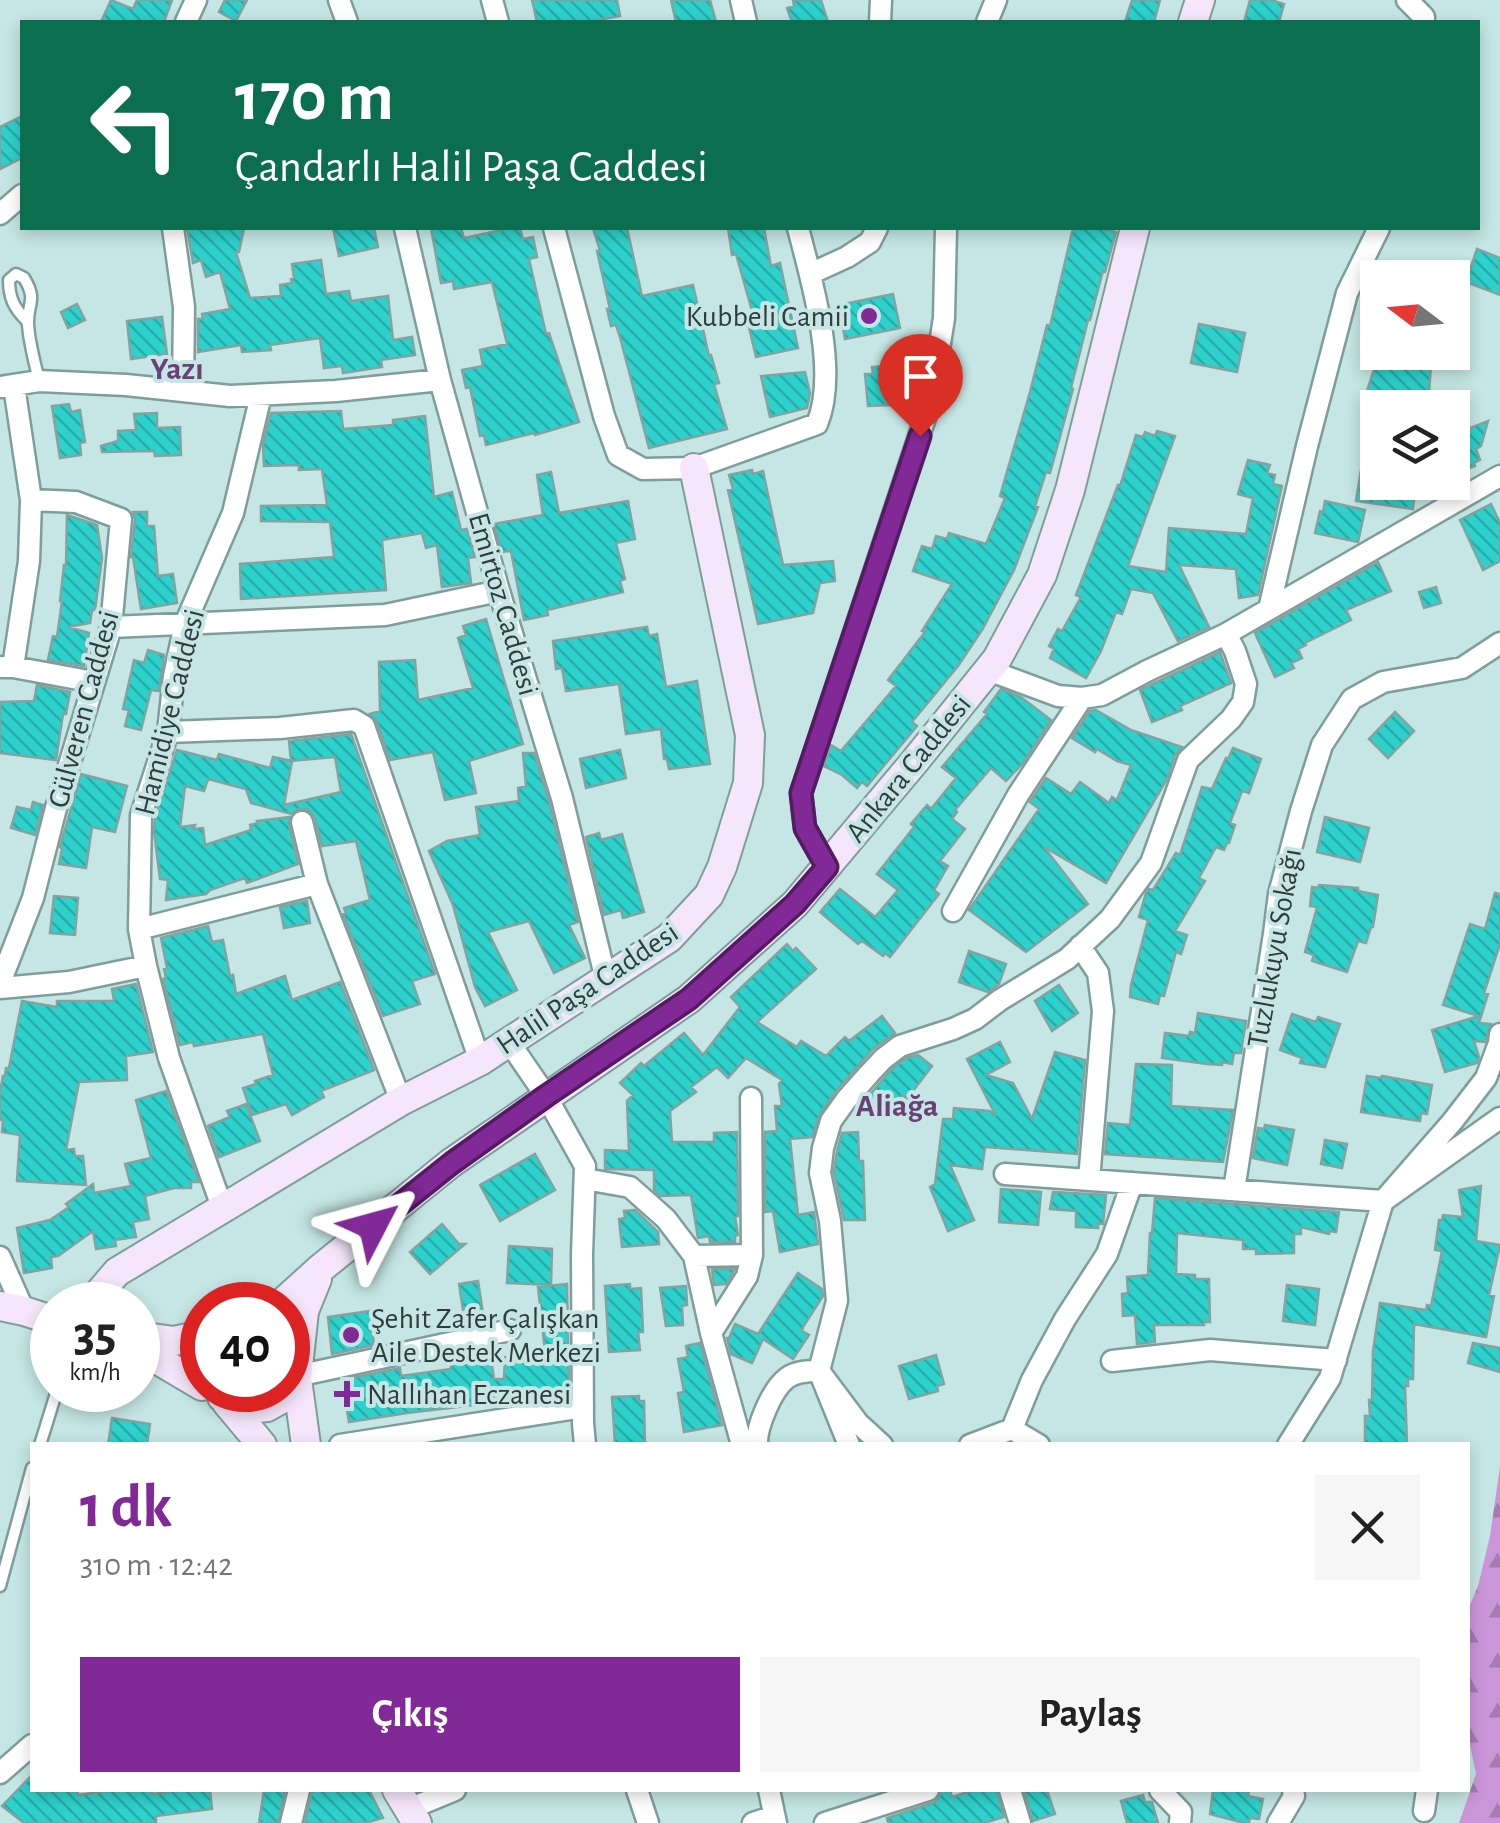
<!DOCTYPE html>
<html lang="tr">
<meta charset="utf-8">
<style>
body{margin:0;font-family:"Alegreya Sans",sans-serif;background:#f6f6f6;color:#222;height:100vh;display:flex;flex-direction:column;font-size:38px;white-space:nowrap}
*{box-sizing:border-box;margin:0}
p{font-size:32px;color:#767676}
.icon{flex:none;width:55px;height:55px;fill:none;stroke:currentColor;stroke-width:2;stroke-linecap:round;stroke-linejoin:round}
.map{position:relative;flex:1;overflow:hidden}
.sheet{position:absolute;left:30px;top:1442px;width:1440px;height:350px;display:flex;flex-direction:column;background:#fff;border-radius:0px;box-shadow:0 5px 15px #0003}
.sheet>*{flex:none}
.banner{position:absolute;left:20px;top:20px;width:1460px;height:210px;border-radius:0px;box-shadow:0 5px 15px #0003;background:#0b6e4f;color:#fff;overflow:hidden}
.needle{width:65px;rotate:286deg}
.controls{position:absolute;left:1360px;top:260px;display:grid;gap:20px}
.controls a{display:grid;place-items:center;width:110px;height:110px;border-radius:0px;background:#fff;box-shadow:0 5px 15px #0003;font-size:50px}
.speed{position:absolute;left:30px;top:1282px;display:flex;gap:20px;font-size:50px;font-weight:700;text-align:center}
.speed>*{display:grid;place-content:center;width:130px;height:130px;border-radius:50%;background:#fff;box-shadow:0 5px 15px #0003;line-height:1}
.speed small{font-size:25px;font-weight:400}
.speed .limit{border:15px solid #d22;background:#fff;color:#111}
.pin{position:absolute;display:grid;place-items:center;width:85px;height:85px;color:#fff;margin:-102px -42px;border-radius:50% 50% 50% 0;rotate:-45deg;box-shadow:0 0 10px #0007}
.pin .icon{rotate:45deg}
.me{position:absolute;width:110px;margin:-55px;rotate:51deg;stroke-linejoin:round;filter:drop-shadow(0 0 8px #0008)}
.turn{display:flex;align-items:center;gap:35px;height:210px;padding:0 50px;font-size:45px}
.turn .icon{width:130px;height:130px;stroke-width:2.5}
.turn b{display:block;font-size:70px;line-height:85px}
.round{display:grid;place-items:center;flex:none;width:105px;height:105px;border-radius:0px;background:#f6f6f6}
.overview{display:flex;align-items:center;justify-content:space-between;height:170px;padding:0 50px}
h1{font-size:60px;font-weight:700;line-height:75px;color:#812996}
.button{display:flex;gap:20px;margin-top:auto;padding:20px 50px}
.button a{flex:1;height:115px;border-radius:0px;background:#812996;color:#fff;font-size:40px;font-weight:700;line-height:115px;text-align:center}
.button a+a{background:#f6f6f6;color:#222}
.map>svg:first-child{display:block}
.forest{fill:url(#forest-firs)}
.building{fill:url(#building-back-hatch);stroke:#83a3a0;stroke-width:2.5}
.lines{fill:none;stroke-linecap:round;stroke-linejoin:round}
.lane-casing{stroke:#7e9e9c;stroke-width:15}
.street-casing{stroke:#7e9e9c;stroke-width:25}
.secondary-casing{stroke:#7e9e9c;stroke-width:32}
.lane{stroke:#fff;stroke-width:10}
.street{stroke:#fff;stroke-width:20}
.secondary{stroke:#f6e6fb;stroke-width:28}
.route-casing{stroke:#541b62;stroke-width:25}
.route{stroke:#812996;stroke-width:18}
.poi-dot{fill:#812996;stroke:#c5e6e4;stroke-width:4}
.labels{text-anchor:middle;stroke-width:8;stroke-linejoin:round;paint-order:stroke}
.poi-label{font-size:30px;fill:#303d3c;stroke:#c5e6e4;text-anchor:start}
.street-label{font-size:30px;fill:#303d3c;stroke:#c5e6e4}
.neighbourhood-label{font-size:32px;font-weight:bold;fill:#6b4076;stroke:#c5e6e4}
</style>
<div class="map">
<svg width="1500" height="1823" viewBox="0 0 1500 1823">
<defs>
<pattern id="forest-firs" width="22" height="20" patternUnits="userSpaceOnUse" patternTransform="scale(2.5)"><rect width="22" height="20" fill="#cb95da"/><path d="M5 1l3.5 6h-7zM16 11l3.5 6h-7z" fill="#a57bb2"/></pattern>
<pattern id="building-back-hatch" width="6" height="6" patternUnits="userSpaceOnUse" patternTransform="scale(2.5)"><rect width="6" height="6" fill="#2ed2cc"/><path d="M-1 5l2 2M0 0l6 6M5-1l2 2" fill="none" stroke="#28aca7"/></pattern>
</defs>
<rect width="100%" height="100%" fill="#c5e6e4"/>
<path class="forest" d="M1500,1467V1823H1459L1476,1774L1468,1735V1610L1478,1586L1490,1536Z"/>
<path class="building" d="M111,0L133,9L137,0H172L164,22H101Z
M225,0H247L236,21L219,12Z
M532,0H617L620,16L588,22H537Z
M671,0H710L716,22H676Z
M793,0H821L828,22H792L787,8L794,6Z
M1132,0H1160L1154,22H1125Z
M1250,0H1271L1284,4L1279,22H1244Z
M22,116V158L0,169V127Z
M187,228H244L239,252H236L250,298L281,296L280,285L292,283L291,279L294,278L292,264L321,260L326,294L349,291L351,301L388,296L393,340L412,337L415,355L381,360L382,367L343,373L342,366L324,368L320,338L270,345L271,350L242,352L241,345L198,352V319H203L202,314L230,309L220,272L206,277L201,260L193,263Z
M333,228H374L378,247L339,256Z
M431,228H461L464,238L511,228H520L523,239L533,237L537,257L529,259L546,334L549,333L579,422L535,435L534,433L486,445L484,435L480,436L470,387L466,388L462,370L483,366L480,350L507,344L492,282L454,289L453,281L441,283Z
M593,228H627L642,296L693,285L709,356L711,355L719,383L714,384L727,429L649,448L620,337L616,325L611,326L607,309H610L597,251H600Z
M728,228H764L771,266L780,263L798,348L756,357L749,327L756,325L736,254L732,255Z
M1073,228H1098L1116,232L1105,272L1103,271L1090,320H1088L1071,388L1073,389L1050,473L1046,472L1035,506L1038,507L1014,570L982,630L958,666L912,722L917,726L867,786L862,782L857,788L842,775L824,766L831,745L841,751L896,686L888,680L925,632L922,631L952,584L913,571L922,546L932,549L936,536L947,539L949,533L986,544L1005,498L1000,496L1030,392L1047,325L1050,326Z
M1477,249L1500,258V295L1466,282Z
M893,294L900,328L845,339L839,305Z
M77,304L85,320L68,328L61,312Z
M162,317L167,354L131,359L127,321Z
M1199,324L1245,333L1237,372L1191,363Z
M1420,352H1432L1428,406L1403,404V408H1371L1373,396L1366,394L1378,357L1415,369Z
M893,365L896,405L868,406L865,374H873L872,367Z
M805,372L810,393L807,408L770,417L761,376Z
M69,404L71,412L80,410L85,442L80,443L81,455L60,458L52,406Z
M341,411L343,429L393,425V420L425,416L434,497L452,492L461,530L467,529L475,557L468,558L471,583L442,587L437,545L426,548L422,533L382,540L386,590L241,599L240,564L334,557L330,522L261,521V506L327,505L322,469L299,470V465L264,466L263,445L271,413Z
M157,413V428L180,427L181,455L155,456L154,451L102,452L101,446L118,441V431L136,430L134,414Z
M1488,421L1481,446L1476,449L1480,460L1474,463L1475,466L1452,475V435Z
M1157,431L1175,436L1128,566L1166,572L1169,528L1246,534L1253,498L1238,494L1248,460L1270,465L1267,473L1275,475L1273,484L1282,486L1258,595L1239,598L1236,569L1179,565L1209,627L1178,641L1153,593L1131,589L1122,614L1116,612L1101,651L1086,678L1050,658L1054,649L1049,646L1058,629L1062,631L1081,597L1076,595L1118,485L1120,486L1136,435L1143,437L1145,432L1155,436Z
M1362,464L1378,467V482H1416L1413,509L1356,501Z
M752,470L753,474L763,471L783,565L833,561L835,581L820,583L813,613L758,624L728,490L733,489L729,475Z
M551,472L559,513L628,501L635,539L616,543L625,579L620,581L623,592L547,610L548,615L524,620L511,551L502,552L494,524L543,515L537,475Z
M1325,501L1365,510L1358,542L1315,533L1320,511L1323,512Z
M1491,504L1500,523V561L1483,570L1460,520Z
M133,512H147V526H154L158,576L173,574L177,603L141,609L133,557H131L135,520Z
M67,515L97,525L102,558L95,610H92L90,623L68,627L89,633L84,666L48,660L53,636L57,637L62,601H60L64,565H66Z
M1378,562L1391,591L1346,610L1351,620L1305,643L1306,645L1298,649L1302,658L1291,663L1294,668L1275,677L1255,633Z
M1436,587L1441,603L1424,608L1419,592Z
M486,619L523,744L469,761L476,793L445,800L433,752L390,760L377,722L370,714L380,711L379,662L415,660L418,700L473,688L458,638L466,635L463,626Z
M647,627L649,636L657,634L666,687L697,681L710,764L669,769L667,759H664L661,729L626,734L619,684L566,691L562,668L556,669L553,641Z
M148,650L164,655L159,691L151,690L141,730L125,726L129,710L123,709L134,660L144,663Z
M1220,652L1231,683L1180,706L1182,710L1152,722L1140,690Z
M37,685L70,692L66,714H63L56,760L0,753V702L34,701Z
M1001,689L1021,697L1051,720L1023,763L1006,781L991,768L955,810L957,812L952,819L965,829L940,861L948,866L934,890L939,894L890,957L885,953L883,956L862,941L858,944L820,912L840,889L875,917L898,890L877,874L914,827L911,824L927,805L931,809L956,778L942,767L987,714L984,712Z
M1096,710L1131,730L1182,747L1175,755L1167,779L1106,883L1044,847L1088,904L1026,952L969,910L1039,809L1030,802L1046,778L1071,794L1080,782L1109,803L1112,797L1117,800L1131,765L1117,761L1097,749L1095,752L1072,738L1090,711Z
M1395,712L1414,731L1388,758L1369,739Z
M351,734L435,974L412,981L420,1004L383,1016L343,914L346,913L344,908L370,900L356,841L322,846L315,818L307,809H298L291,814L251,803L246,789L208,779L204,791L185,786L180,827L195,825L193,829L203,828L205,845L251,830L250,825L258,823L257,821L290,817L289,825L298,864L247,883L245,878L210,890L206,894L166,900L168,880L160,879L154,831L155,817L177,750L217,760L219,754L270,768L273,757L292,761L284,805L341,792L335,757L291,761L289,741Z
M1233,748L1261,759L1249,793L1242,791L1230,823L1235,825L1229,843H1227L1224,850L1216,847L1199,878L1205,881L1175,931L1187,935L1181,954L1176,952L1164,996L1160,995L1158,1004L1130,997L1131,985L1148,920L1139,917L1146,893L1149,889L1153,890L1176,853L1180,855L1202,787L1212,789L1226,758L1228,759Z
M620,750L626,778L586,788L580,759Z
M523,753H534L549,802L578,922L569,925L585,958L554,973L529,921L488,932L517,990L485,1006L475,987L453,905L429,851L447,841L480,835L476,807L519,801L518,788L526,786Z
M81,774L127,786L115,832L92,827L86,868L59,864L62,849L60,847Z
M33,802L43,805L35,835L11,828L17,807L31,810Z
M1325,817L1369,828L1360,862L1317,852Z
M599,833L601,840L622,834L644,912L623,918L621,910L604,915L586,837Z
M1319,885L1358,888V891L1378,895L1373,927H1371L1366,943L1358,941L1347,972L1312,961L1314,955L1305,952L1317,907L1310,906L1312,887L1318,888Z
M1495,893L1500,894V944L1484,993L1488,994L1479,1023L1491,1024L1485,1042L1474,1041L1479,1057L1477,1063L1445,1072L1432,1030L1479,1016L1443,1005L1470,924L1485,929Z
M54,896L78,898L75,935L50,933Z
M307,901L310,923L284,928L280,907Z
M208,926L212,942L223,940L230,976L233,975L236,994L285,976L292,1000L340,982L374,1070L321,1091L324,1097L292,1115L286,1104L252,1115L243,1088L256,1084L255,1081L273,1075L263,1034L194,1046L193,1042L180,1045L163,979L166,978L164,969L167,968L161,938Z
M787,944L793,951L796,948L816,969L757,1022L797,1047L801,1041L826,1056L845,1037L849,1041L882,1016L895,1033L873,1049L835,1092L820,1114L812,1137L790,1139L798,1215L814,1212L818,1244L780,1252L773,1211L765,1212V1132L777,1131L775,1106H782L779,1084L782,1080L746,1058L728,1078L717,1067L691,1087L696,1092L670,1111L672,1142H714V1133L737,1132L738,1216L735,1217L738,1235L735,1236V1242H710L709,1236L698,1238L691,1195L660,1196L654,1190V1170L605,1169V1150L629,1151L627,1101L633,1095L620,1083L641,1063L644,1066L684,1033L703,1055L740,1007L731,997Z
M969,951L1006,964L999,984L988,992L959,982Z
M136,984L153,1052L126,1056L127,1080L79,1082L66,1150L74,1149L75,1156H83L86,1185L17,1181L20,1135L2,1132L3,1120H0V1092L3,1076H5L6,1068H9L22,1001L57,1007V1001H114L112,989Z
M1059,985L1078,1013L1052,1031L1035,1001Z
M1198,1013L1246,1021L1241,1053H1234L1232,1064L1222,1062V1065L1207,1064L1162,1058L1165,1033L1189,1036L1190,1032L1195,1033Z
M1292,1014L1316,1022L1318,1017L1340,1024L1325,1067L1300,1063L1302,1058L1280,1050Z
M1000,1042L1010,1062L986,1075L1013,1083L1032,1119L1055,1052L1085,1060L1077,1154L985,1147L982,1169L950,1165L974,1220L948,1231L930,1187L935,1184L943,1119H953L954,1108L990,1111L996,1116L967,1059Z
M918,1055L932,1066L907,1099L902,1095L893,1111L889,1108L887,1111L865,1100L892,1069L906,1058Z
M1136,1064L1172,1065L1171,1106L1233,1110L1223,1162L1105,1154L1108,1123L1130,1125Z
M1367,1076L1381,1078L1382,1076L1432,1085L1427,1114L1421,1113L1420,1121L1361,1112Z
M166,1091L199,1182H191V1188H174L145,1196L149,1219L133,1222L136,1237L115,1240L116,1246L96,1249L93,1231L58,1256L51,1257L52,1268L24,1273L17,1228L50,1220L69,1207L66,1204L93,1184L94,1193L131,1186L125,1164L151,1158L136,1100Z
M246,1104L260,1141L219,1157L208,1126L230,1117L227,1111Z
M1265,1125L1294,1130L1287,1165L1253,1158L1258,1128L1264,1129Z
M858,1132L859,1161H863L865,1220H844L834,1172L837,1151L842,1133Z
M1325,1140L1347,1144L1342,1168L1321,1164Z
M535,1154L555,1190L500,1221L480,1185Z
M1481,1186L1476,1241L1500,1245L1489,1295L1494,1296L1486,1337L1414,1324L1413,1379H1408V1386H1405L1407,1445H1365V1416H1370L1369,1400H1372L1373,1351L1380,1303L1426,1310L1427,1305L1431,1306L1442,1251L1435,1250L1439,1220H1442L1443,1215L1463,1217L1459,1190Z
M1001,1189L1041,1192L1038,1225L999,1222Z
M1053,1192L1106,1195L1103,1224L1098,1223V1228L1076,1227V1211L1050,1209Z
M1155,1198L1338,1212H1339L1336,1232L1330,1231L1329,1234L1301,1227V1234H1294V1253L1256,1254V1249H1243V1240L1177,1233L1176,1274L1195,1275V1279H1209L1210,1322H1204V1325H1154L1155,1342L1137,1344L1135,1315L1123,1316L1122,1294L1128,1293L1127,1277L1148,1275L1150,1233H1152Z
M635,1210L658,1232L659,1244L622,1247L619,1219L625,1218L624,1211Z
M442,1224L459,1244H465L430,1274L410,1252Z
M509,1246L552,1249L551,1285L507,1283Z
M712,1269H735L726,1284L714,1285Z
M798,1273L822,1289L823,1296L803,1327L802,1331L809,1335L793,1359L763,1339L752,1363L731,1354L727,1338H729L735,1324L758,1334Z
M478,1281L484,1320L465,1323L459,1284Z
M567,1284L569,1388L483,1398L484,1404L407,1413L349,1422L342,1380L400,1368L401,1376L451,1369L450,1363L491,1359L494,1379H504L505,1357L545,1351L538,1287Z
M630,1284V1289L641,1288L643,1332H638L640,1350L609,1352L605,1286Z
M1287,1285L1319,1289L1315,1325L1283,1321Z
M686,1286L687,1305L682,1306L683,1325L666,1326L660,1288Z
M370,1311L374,1345L332,1354L328,1317Z
M700,1343L722,1425L684,1432L678,1393L684,1392L678,1359L688,1357L686,1346Z
M1473,1343L1500,1348V1372L1468,1363Z
M936,1355L944,1384L937,1386L938,1391L909,1399L899,1366Z
M639,1396V1401H644L645,1445H615L612,1397Z
M112,1418L150,1424L147,1445H108Z
M32,1775V1790H77L78,1795L115,1790H152V1794L180,1790H210L212,1809L156,1816V1823H24L2,1806Z
M264,1790H285L278,1823H259Z
M312,1790H369L383,1818L365,1823H305Z
M941,1790H950L952,1797L974,1790H997L1004,1817L984,1823H888L887,1818L933,1803L939,1798Z
M1024,1790H1047L1055,1814L1033,1821Z
M1213,1790H1249L1248,1796L1263,1799L1259,1819L1250,1818L1249,1823H1244L1210,1814Z
M1143,1795L1145,1802H1152L1158,1823H1127L1121,1801Z"/>
<g class="lines">
<defs>
<path id="lane" d="M27,321C14,308 9,298 9,280L16,274L24,278C38,301 27,303 28,324C29,343 35,363 39,381
M40,1445L57,1390
M0,1586L32,1468"/>
<path id="street" d="M339,0L347,22
M492,0L498,22
M741,0L746,22
M1407,0L1424,17V22
M186,22L196,0
M880,22L881,0
M987,22L996,0
M0,214L22,195
M173,228L184,307L183,391
M405,228L440,380L499,591L562,798L606,980
M554,228L604,416L618,455L643,469L694,468L817,424C839,372 812,282 798,228
M810,274L847,257L870,242L877,228
M0,387L39,381L126,385L230,396L336,391L440,380
M1269,609L1307,446L1347,293L1379,228
M111,627L385,615L499,591
M2,667H13L94,682
M13,667L29,561L31,500L14,386
M988,670L1058,696L1082,698L1102,695L1147,671L1226,634L1500,476
M168,732L280,728L354,720L364,726L480,1061
M302,822L317,884L401,1101
M827,867L805,828L801,793L931,400L944,318L946,228
M953,911L1018,795L1082,698
M139,929L317,884
M1080,946L1098,973L1103,1011L1089,1180
M0,983L33,898L56,808L111,627L121,519L76,502L31,500
M0,988L69,982L146,966
M509,1042L546,1096L585,1166L582,1254L583,1423L585,1445
M1005,1174L1383,1201L1500,1118
M585,1179L630,1187L666,1219L694,1256L711,1333L742,1445
M1234,1190L1274,934L1279,894L1301,811L1322,745L1352,699L1383,682L1462,668L1500,643
M222,1207L169,1058L146,966L139,929L141,815L168,732L174,676L185,624L233,513L261,395
M694,1256L752,1255
M0,1257L24,1311
M711,1333L747,1276L752,1255L751,1098
M1112,1361L1210,1350L1336,1360
M297,1376L510,1330
M1012,1429L1039,1445
M340,1445L583,1407
M757,1445C756,1427 772,1389 787,1378C796,1371 809,1371 819,1371L858,1423L882,1445
M849,1445L819,1371L837,1301L830,1221L820,1173L823,1148L831,1121L846,1100L869,1074L883,1059L900,1046L953,1029L975,1019L1000,1000L1067,959L1110,919L1151,863L1188,760L1231,719L1243,702L1246,684L1235,651L1226,634
M970,1445L1012,1429L1032,1380L1065,1319L1107,1254L1132,1183
M1288,1445L1330,1378L1383,1201L1452,1122L1486,1078L1499,1043L1500,1034
M0,1773L32,1745
M637,1790L648,1823
M769,1790L776,1823
M1010,1790L1020,1823
M1160,1790L1181,1812L1180,1823
M409,1809L455,1790
M1424,1811L1427,1790
M291,1823L299,1790
M753,1823L774,1816
M825,1823L928,1790
M1278,1823L1294,1796L1293,1790"/>
<path id="secondary" d="M1193,22L1200,0
M89,1305L117,1272L401,1101L480,1061L509,1042L669,938L709,895L722,867L748,783L750,735L694,468
M280,1305L321,1268L451,1163L689,999L795,904L915,761L997,659L1042,575L1070,490L1135,228
M0,1306L24,1311L52,1320
M138,1336L174,1341L202,1335
M138,1352L158,1360L202,1386
M296,1372L306,1445
M220,1390L222,1397L248,1409L267,1407L283,1398L297,1376L304,1311L317,1279
M227,1403L262,1445
M397,1790L417,1823"/>
</defs>
<use href="#lane" class="lane-casing"/>
<use href="#street" class="street-casing"/>
<use href="#secondary" class="secondary-casing"/>
<use href="#lane" class="lane"/>
<use href="#street" class="street"/>
<use href="#secondary" class="secondary"/>
</g>
<g class="lines">
<defs>
<path id="route" d="M373,1226L452,1163L546,1096L689,999L795,904L827,867L805,828L801,793L920,436"/>
</defs>
<use href="#route" class="route-casing"/>
<use href="#route" class="route"/>
</g>
<g class="poi-dot">
<circle cx="869" cy="316" r="10"/>
<circle cx="351" cy="1335" r="10"/>
<path d="M342 1379h10v10h10v10h-10v10h-10v-10h-10v-10h10z"/>
</g>
<g class="labels">
<g class="poi-label">
<text x="849" y="326" text-anchor="end">Kubbeli Camii</text>
<text x="371" y="1328">Şehit Zafer Çalışkan<tspan x="371" dy="34">Aile Destek Merkezi</tspan></text>
<text x="367" y="1404">Nallıhan Eczanesi</text>
</g>
<g class="street-label">
<text transform="translate(504 604) rotate(74)" y="10">Emirtoz Caddesi</text>
<text transform="translate(83 709) rotate(-75)" y="10">Gülveren Caddesi</text>
<text transform="translate(169 712) rotate(-76)" y="10">Hamidiye Caddesi</text>
<text transform="translate(908 768) rotate(-51)" y="10">Ankara Caddesi</text>
<text transform="translate(1274 948) rotate(-80)" y="10">Tuzlukuyu Sokağı</text>
<text transform="translate(587 988) rotate(-34)" y="10">Halil Paşa Caddesi</text>
</g>
<g class="neighbourhood-label">
<text x="177" y="379">Yazı</text>
<text x="897" y="1116">Aliağa</text>
</g>
</g>
</svg>
<div class="controls">
<a><svg class="needle" viewBox="-14 -14 28 28"><path d="M0-13l5 13h-10z" fill="#e53935"/><path d="M0 13l5-13h-10z" fill="#767676"/></svg></a>
<a><svg class="icon" aria-label="layers" viewBox="0 0 24 24"><path d="M12 4l9 5-9 5-9-5zM3 14l9 5 9-5"/></svg></a>
</div>
<div class="speed"><div>35<small>km/h</small></div><div class="limit">40</div></div>
<div class="pin" style="left:920px;top:436px;background:#d93025"><svg class="icon" aria-label="arrive" viewBox="0 0 24 24"><path d="M6 21V4h12l-3 4 3 4H6"/></svg></div>
<svg class="me" style="left:373px;top:1226px" viewBox="-20 -20 40 40"><path d="M0-17L14 15 0 8-14 15z" fill="#812996" stroke="#fff" stroke-width="4"/></svg>
<div class="banner">
<div class="turn"><svg class="icon" aria-label="left" viewBox="0 0 24 24"><path d="M17 20v-9H6M10 6l-5 5 5 5"/></svg><div><b>170 m</b>Çandarlı Halil Paşa Caddesi</div></div>
</div>
<section class="sheet">
<div class="overview"><div><h1>1 dk</h1><p>310 m · 12:42</p></div><a class="round"><svg class="icon" aria-label="close" viewBox="0 0 24 24"><path d="M6 6l12 12M18 6L6 18"/></svg></a></div>
<div class="button"><a>Çıkış</a><a>Paylaş</a></div>
</section>
</div>
